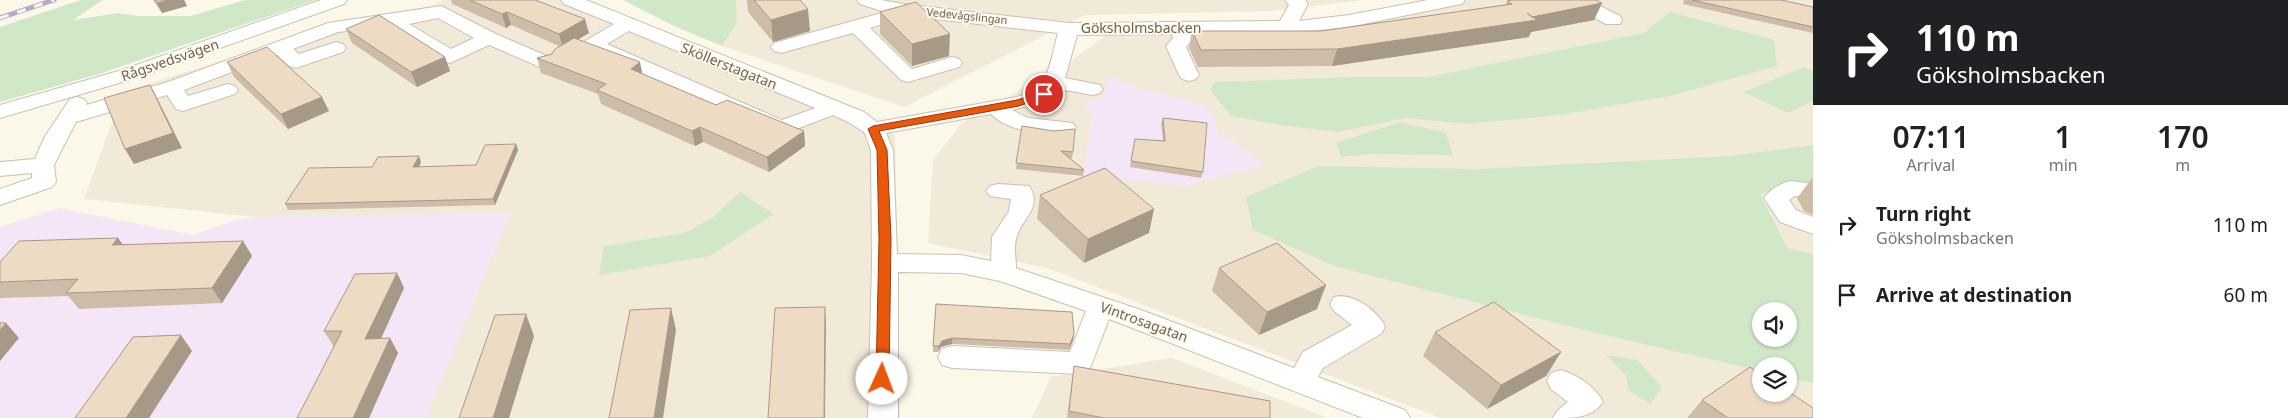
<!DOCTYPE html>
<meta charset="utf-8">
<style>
body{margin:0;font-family:"Noto Sans",sans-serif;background:#f6f6f6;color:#202124;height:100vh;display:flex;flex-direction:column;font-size:19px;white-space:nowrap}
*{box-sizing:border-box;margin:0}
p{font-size:16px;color:#757577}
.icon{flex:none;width:28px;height:28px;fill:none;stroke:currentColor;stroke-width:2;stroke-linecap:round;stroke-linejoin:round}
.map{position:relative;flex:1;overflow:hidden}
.sheet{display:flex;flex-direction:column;background:#fff;width:475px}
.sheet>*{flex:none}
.banner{background:#202124;color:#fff;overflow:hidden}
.buttons{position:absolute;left:1752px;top:302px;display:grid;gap:10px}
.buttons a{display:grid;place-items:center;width:45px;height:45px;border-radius:50%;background:#fff;box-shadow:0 1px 4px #0004;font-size:25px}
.pin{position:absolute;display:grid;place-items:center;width:42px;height:42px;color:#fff;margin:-21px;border:2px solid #fff;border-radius:50%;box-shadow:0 1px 5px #0007}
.me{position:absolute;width:55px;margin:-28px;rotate:2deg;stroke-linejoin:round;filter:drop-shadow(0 0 4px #0008)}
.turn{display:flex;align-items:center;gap:18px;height:105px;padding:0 20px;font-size:22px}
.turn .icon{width:65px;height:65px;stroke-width:2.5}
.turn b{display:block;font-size:35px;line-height:42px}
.eta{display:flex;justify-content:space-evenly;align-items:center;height:85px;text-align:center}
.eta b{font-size:30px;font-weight:600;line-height:35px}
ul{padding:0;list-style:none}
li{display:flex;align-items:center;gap:15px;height:70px;padding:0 20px}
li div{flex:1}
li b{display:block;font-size:19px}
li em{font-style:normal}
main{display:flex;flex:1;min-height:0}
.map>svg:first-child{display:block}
.residential{fill:#f2ead8;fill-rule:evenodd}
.education{fill:#f4e6f7}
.green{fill:#d0e8c8;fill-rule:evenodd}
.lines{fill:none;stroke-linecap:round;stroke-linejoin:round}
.minor-casing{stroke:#ccc0b0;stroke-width:2}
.minor{fill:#fff;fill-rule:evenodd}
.rail-casing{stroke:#bba8c4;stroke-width:5}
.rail{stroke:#fefaef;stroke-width:3;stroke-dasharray:9;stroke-linecap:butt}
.wall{fill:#cdbca8}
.shaded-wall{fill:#a79988}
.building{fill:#eedbc3;stroke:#a79988}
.route{fill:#ea580c;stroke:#983908}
.labels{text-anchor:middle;stroke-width:4;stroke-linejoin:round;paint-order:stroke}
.far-street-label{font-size:11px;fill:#74614e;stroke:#fefaef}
.street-label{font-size:14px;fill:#74614e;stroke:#fefaef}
</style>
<main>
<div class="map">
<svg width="1813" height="418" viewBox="0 0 1813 418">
<rect width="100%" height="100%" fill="#fbf7e9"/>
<path class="residential" d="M444,0H560L895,135L900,418H406L488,241L84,199L123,92L357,18L431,6Z
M736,0H1363L1273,11L1085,15L904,107L722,46L737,23Z
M1464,0H1813V418H1441L1047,268L928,243L933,160L962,123L1068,63L1116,28L1321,29ZM1761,311H1789V339H1761ZM1761,366H1789V394H1761Z
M1172,358L1328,418H1032L1051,377Z"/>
<path class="education" d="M1110,76L1137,88L1203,105L1213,116L1220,137L1234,139L1240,148L1264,164L1189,186L1082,176L1092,114L1083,104L1103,96Z
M59,208L193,235L236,220L262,217L510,213L426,418H0V227Z"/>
<path class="green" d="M81,0H103L73,20L118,13L137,16H191L245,0H316L99,74L0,102V27Z
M623,0H736L737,23L722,46L674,26Z
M1670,12L1774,40L1777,66L1670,96L1559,115L1467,124L1406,118L1338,132L1281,125L1231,116L1210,90L1215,82L1355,77H1428L1644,33Z
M1804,67L1813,71V101L1788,113L1744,92Z
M1400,122L1446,133L1453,155L1373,154L1341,157L1336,143Z
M1813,145V182L1791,184L1760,194L1787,248L1813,254V383L1789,378V366H1761V371L1596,333L1337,267L1253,230L1246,197L1318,166L1477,169L1731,156ZM1761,311H1789V339H1761Z
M740,192L774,214L710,256L599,275L604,246L684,233L712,218Z
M1606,355L1637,360L1662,387L1651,404L1629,391L1626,376Z"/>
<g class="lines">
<defs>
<path id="minor" d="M321,0H347L344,4L136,78L0,118V105L122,70Z
M561,0H586L864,112L877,122L1017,97C1051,87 1049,64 1058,33L907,16L870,28L912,69L952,57L959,59L962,63L959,67L908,82L901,80L853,33L781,53L774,51L771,47L774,43L885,12L860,4L857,0H881L903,4L1069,23L1280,21L1289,5L1285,0H1305L1308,4L1299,21L1349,15L1428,0H1465L1462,4L1456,5L1349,27L1292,33L1191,34L1193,39L1186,47L1199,75L1196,79L1189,81L1182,79L1179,75L1166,46L1173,38L1172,34L1077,35L1065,78L1100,85L1103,89L1100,93L1093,95L1059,89L1046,101L1012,110L1028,118L1073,123L1076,128L1073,133C1051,138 1007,131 991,114L886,133L893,150L897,254L961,255L991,261L992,237L1009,211L1011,199L990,196L986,191L990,186L998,184L1029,186C1043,207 1023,217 1017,236C1013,246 1016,257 1016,268L1141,310L1294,368L1303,352L1352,325L1334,311L1330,304L1334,297C1352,292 1377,310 1385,326L1382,333L1323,368L1318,377L1405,410L1410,418H1363L1109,319L1089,371L1079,374L952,368L942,365L938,357L942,349L952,346L1070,352L1086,311L1000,281L961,273L898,272V418H868L872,263L871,150L864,132L848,122L833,115L789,132L781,133L773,132L585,49L582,45L585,41L614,24L564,4ZM629,31L815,108L782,120L607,44Z
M1565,0H1588L1620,16L1622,20L1620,24H1606L1568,4Z
M441,6L496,34L554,59L557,63L554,67H540L489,45L450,63L443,61L395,32L392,26L338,32L293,49L299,54L336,42L343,44L346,48L343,52L296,68L289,66L277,55L184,90L188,96L228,84L235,86L238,90L235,94L183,111L176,109L167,95L76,122L54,165L56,182L52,187L0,205V189L32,178V173L0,176V162L35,159L44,138L70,99L77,97L84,99L87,103L86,105L165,83L328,23ZM438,18L474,38L451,49L409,24Z
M1791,181L1813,184V198L1795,196L1789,200L1796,210L1813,217V234L1780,222L1764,198C1770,189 1781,183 1791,181Z
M1561,370C1577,375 1596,387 1603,402C1592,418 1575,418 1553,418L1558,410L1568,402L1551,389L1547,381L1551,373Z"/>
</defs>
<use href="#minor" class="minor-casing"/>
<use href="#minor" class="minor"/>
<defs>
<path id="rail" d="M0,18L54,0"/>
</defs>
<use href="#rail" class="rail-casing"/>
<use href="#rail" class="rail"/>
</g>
<path class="wall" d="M153,0H184L187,6L162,13Z
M451,0H535L589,33L577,40L642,74L716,105L804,131L805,146L769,172L703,142L695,146L601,104L598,94L541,73L537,58L552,54L559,46L511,25L506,28L452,4Z
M747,0H800L810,31L773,42L748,12Z
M1684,0H1781L1813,7V33L1683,4Z
M1507,1L1602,3L1594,20L1531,32L1529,37L1332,66L1198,67L1189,48L1192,31H1321L1505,5Z
M880,12L949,56L912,66L880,34Z
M346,29L445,57L450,71L417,87L352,43Z
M227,62L329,111L288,129L234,77Z
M1163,118L1203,172L1201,178L1130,167L1135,139L1163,141L1161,123Z
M1022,126L1073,152L1072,158H1069L1084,170L1083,176L1016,169Z
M516,144L518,150L495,205L288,210L285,204L372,167L421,162L419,167L476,165Z
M1813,177V215L1804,211L1797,198Z
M1040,195L1149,233L1084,263L1037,219Z
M243,241L252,256L222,303L79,309L68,296L0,298V262L123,245Z
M1219,268L1317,309L1259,335L1212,291Z
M397,273L404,288L381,338H390L398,353L369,418H297L334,347L324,331Z
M936,304L1074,334L1073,340L1069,350L952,344L941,347L938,352H933Z
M1435,332L1561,352L1546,376L1487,409L1423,356Z
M1074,366L1270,418H1067Z
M1702,400L1813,418H1687Z"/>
<path class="shaded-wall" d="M168,0H184L187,6L162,13L157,3Z
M1602,3L1594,20L1531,32L1529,37L1332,66L1337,49L1532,17Z
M808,9L810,31L773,42L771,20Z
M507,12L511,25L506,28L502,14Z
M585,19L589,33L563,48L559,34Z
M950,34L949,56L912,66V44Z
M445,57L450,71L417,87L411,72Z
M640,62L643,77L631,69Z
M150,85L158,100L182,148L134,164L125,149Z
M322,97L329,111L288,129L281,114Z
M700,127L703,142L695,146L692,131Z
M804,131L805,146L769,172L767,157Z
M516,144L518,150L495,205L493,199Z
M419,156L421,162L416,173L413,167Z
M1154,209L1149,233L1084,263L1088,239Z
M118,238L129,253L112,245Z
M243,241L252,256L222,303L212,288Z
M397,273L404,288L374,354L365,339Z
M1326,285L1317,309L1259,335L1267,312Z
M825,307L826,323L825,418H824Z
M671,308L676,330L663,418H654Z
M526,314L534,336L509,418H493Z
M6,323L19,338L0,361V330Z
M1074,334L1073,340L1069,350L1070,344Z
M181,335L192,351L149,418H126Z
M390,338L398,353L369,418H353Z
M952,338V344L941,347L938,352L939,346L942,341Z
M1561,352L1546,376L1487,409L1501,385Z"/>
<path class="building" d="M155,0H168L157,3Z
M470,0H535L585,19L559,34L507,12L502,14Z
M754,0H800L808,9L771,20Z
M1512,0H1596L1602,3L1532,17L1527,13L1537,20L1337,49L1201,50L1192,31H1321L1512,4L1507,1Z
M1692,0H1781L1813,7V27Z
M916,2L950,34L912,44L880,12Z
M379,15L445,57L411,72L346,29Z
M574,38L640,62L631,69L716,105L727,100L804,131L767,157L700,127L692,131L597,90L606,84L537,58L552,54L555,49Z
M267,47L322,97L281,114L227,62Z
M150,85L173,133L125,149L104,98Z
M1163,118L1207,123L1203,172L1131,161L1135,139L1165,141Z
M1022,126L1054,131L1075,129L1073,152L1061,151L1084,170L1016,163Z
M516,144L493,199L285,204L309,168L372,167L378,157L419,156L413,167L476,165L485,145Z
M1105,168L1154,209L1088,239L1040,195Z
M118,238L112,245L243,241L212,288L66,293L78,279L0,282V262L19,241Z
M1277,243L1326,285L1267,312L1219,268Z
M397,273L365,339L390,338L353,418H297L342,331H324L355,274Z
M1494,302L1561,352L1501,385L1435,332Z
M936,304L1072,312L1074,334L1070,344L952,338L942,341L939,346H933Z
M825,307L824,418H768L775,308Z
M671,308L654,418H609L630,310Z
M526,314L493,418H459L495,315Z
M0,323H6L0,330Z
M181,335L126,418H75L133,337Z
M1074,366L1270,401V418H1104L1069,411Z
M1750,367L1761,375V394H1789V392L1813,408V418H1728L1702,400Z"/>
<path class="route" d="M1044,91L1049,94L1047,96L1019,106L879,131L887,150L891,239L889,379L882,384L878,383L876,379L879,239L877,150L868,129L873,126L1017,100Z"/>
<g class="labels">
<g class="far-street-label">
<text transform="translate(967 16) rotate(6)" y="4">Vedevågslingan</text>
</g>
<g class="street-label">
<text x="1141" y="33">Göksholmsbacken</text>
<text transform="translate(170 60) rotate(-19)" y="5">Rågsvedsvägen</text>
<text transform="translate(729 66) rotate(22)" y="5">Sköllerstagatan</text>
<text transform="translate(1144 322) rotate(20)" y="5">Vintrosagatan</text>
</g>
</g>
</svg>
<div class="buttons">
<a><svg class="icon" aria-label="sound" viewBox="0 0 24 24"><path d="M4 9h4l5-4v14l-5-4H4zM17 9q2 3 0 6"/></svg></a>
<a><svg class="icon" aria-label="layers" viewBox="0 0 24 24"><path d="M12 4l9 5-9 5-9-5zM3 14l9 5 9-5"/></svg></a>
</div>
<div class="pin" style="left:1044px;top:94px;background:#d93025"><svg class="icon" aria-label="arrive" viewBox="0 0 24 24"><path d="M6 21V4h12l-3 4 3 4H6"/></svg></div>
<svg class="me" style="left:882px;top:379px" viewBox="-20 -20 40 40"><circle r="19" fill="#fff"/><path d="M0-13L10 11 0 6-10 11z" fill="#ea580c"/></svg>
</div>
<section class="sheet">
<div class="banner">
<div class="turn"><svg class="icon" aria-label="right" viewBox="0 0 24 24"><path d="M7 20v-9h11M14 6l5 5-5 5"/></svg><div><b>110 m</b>Göksholmsbacken</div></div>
</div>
<div class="eta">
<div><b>07:11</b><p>Arrival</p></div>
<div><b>1</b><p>min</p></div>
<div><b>170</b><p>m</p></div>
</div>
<ul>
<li><svg class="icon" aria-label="right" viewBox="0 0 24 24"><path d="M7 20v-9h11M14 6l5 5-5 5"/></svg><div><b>Turn right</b><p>Göksholmsbacken</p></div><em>110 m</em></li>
<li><svg class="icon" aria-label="arrive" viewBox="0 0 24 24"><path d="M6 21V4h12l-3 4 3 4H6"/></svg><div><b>Arrive at destination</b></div><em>60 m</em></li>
</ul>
</section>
</main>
